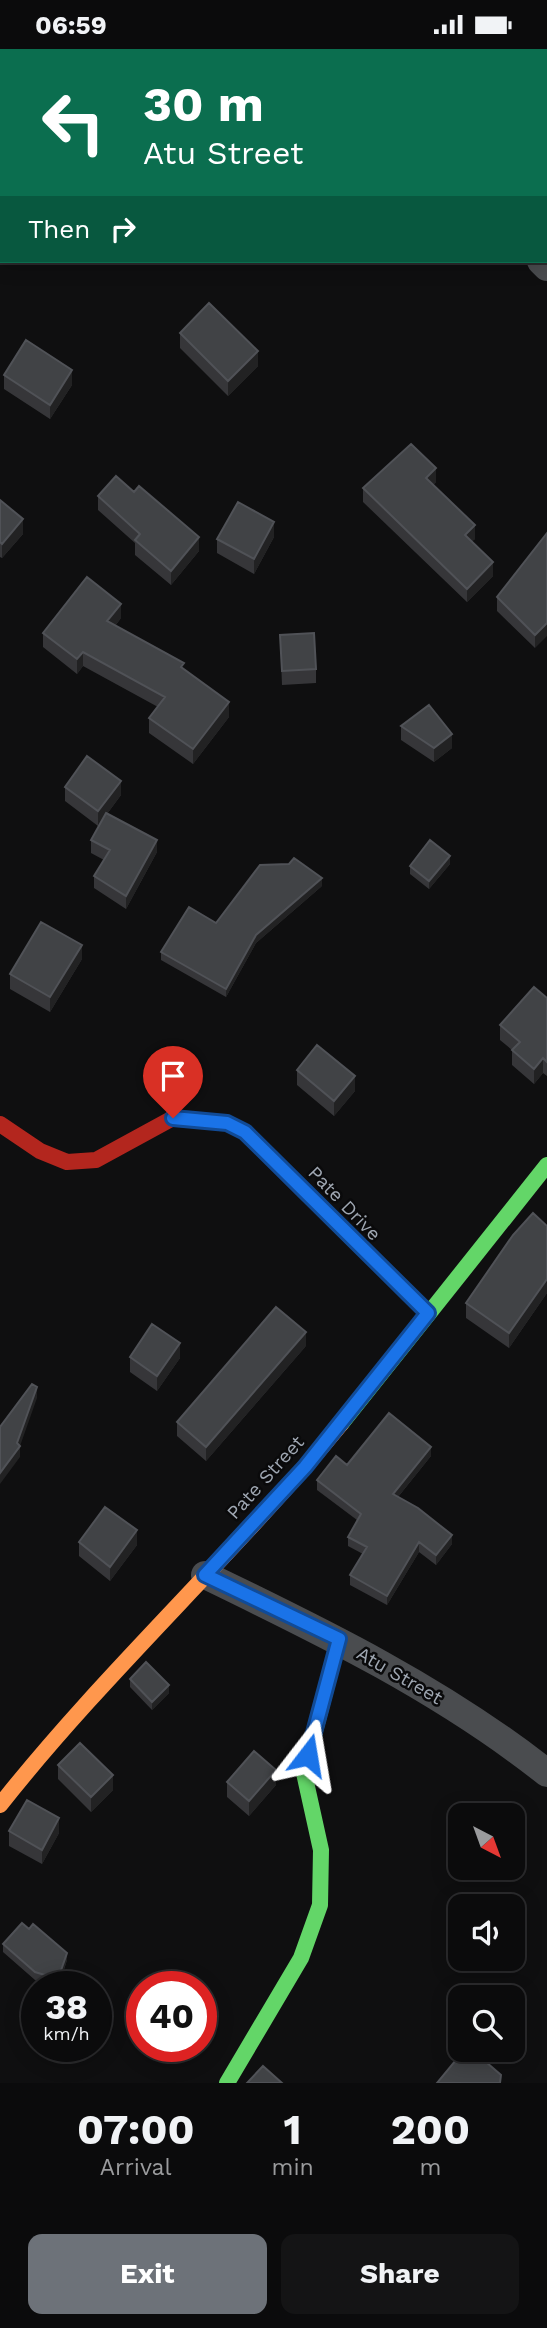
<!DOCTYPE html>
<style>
body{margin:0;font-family:"Work Sans",sans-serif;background:#141415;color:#f1f3f6;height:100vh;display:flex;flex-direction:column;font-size:26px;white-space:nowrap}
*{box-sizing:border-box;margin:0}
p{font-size:23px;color:#9a9b9d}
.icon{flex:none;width:38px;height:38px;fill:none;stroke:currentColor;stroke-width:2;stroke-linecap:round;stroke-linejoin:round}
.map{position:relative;height:2034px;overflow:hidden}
.drawer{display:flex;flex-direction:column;background:#0b0b0c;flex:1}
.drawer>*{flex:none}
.banner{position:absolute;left:0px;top:0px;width:548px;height:214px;box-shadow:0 4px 18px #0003,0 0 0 2px #2b2b2d;background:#0b6e4f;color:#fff;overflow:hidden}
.needle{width:46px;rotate:139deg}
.controls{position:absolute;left:448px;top:1754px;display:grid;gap:14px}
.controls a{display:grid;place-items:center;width:77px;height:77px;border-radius:14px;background:#0b0b0c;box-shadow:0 4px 18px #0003,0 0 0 2px #2b2b2d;font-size:35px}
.speed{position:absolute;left:21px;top:1922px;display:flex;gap:14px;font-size:35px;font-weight:700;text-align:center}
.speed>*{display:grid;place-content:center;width:91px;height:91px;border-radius:50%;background:#0b0b0c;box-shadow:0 4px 18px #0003,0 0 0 2px #2b2b2d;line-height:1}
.speed small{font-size:18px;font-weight:400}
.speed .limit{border:10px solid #d22;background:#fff;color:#111}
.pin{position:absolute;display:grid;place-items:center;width:60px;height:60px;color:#fff;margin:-72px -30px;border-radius:50% 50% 50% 0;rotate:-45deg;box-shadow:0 0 7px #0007}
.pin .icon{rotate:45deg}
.me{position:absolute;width:77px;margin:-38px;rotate:14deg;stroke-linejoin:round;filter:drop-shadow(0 0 5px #0008)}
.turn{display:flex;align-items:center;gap:24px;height:147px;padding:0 28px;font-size:32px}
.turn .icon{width:91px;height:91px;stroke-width:2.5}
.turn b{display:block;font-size:49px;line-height:60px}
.then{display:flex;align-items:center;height:66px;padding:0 28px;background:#0003;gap:14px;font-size:26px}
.eta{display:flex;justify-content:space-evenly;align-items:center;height:119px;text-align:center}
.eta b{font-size:42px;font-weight:700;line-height:49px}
.cta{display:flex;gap:14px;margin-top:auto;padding:14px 28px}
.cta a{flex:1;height:80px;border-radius:14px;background:#6d7279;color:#fff;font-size:28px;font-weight:700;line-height:80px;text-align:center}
.cta a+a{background:#141415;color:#f1f3f6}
.status{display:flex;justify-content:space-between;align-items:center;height:49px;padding:0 35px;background:#0b0b0c;direction:ltr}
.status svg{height:19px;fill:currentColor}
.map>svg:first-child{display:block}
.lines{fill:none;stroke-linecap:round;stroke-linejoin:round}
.street{stroke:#4a4c4f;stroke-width:28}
.fast{stroke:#63d668;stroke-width:16}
.slow{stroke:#ff974d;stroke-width:16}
.jam{stroke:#b3261e;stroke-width:16}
.wall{fill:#363639}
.shaded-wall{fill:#222223}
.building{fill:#414346;stroke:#505257;stroke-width:2}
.route-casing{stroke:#114b97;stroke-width:18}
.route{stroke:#1a73e8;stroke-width:12}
.labels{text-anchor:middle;stroke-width:5;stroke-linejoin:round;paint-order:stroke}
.street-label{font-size:19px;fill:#9fa7b2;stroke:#0a0a0b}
</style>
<div class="status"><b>06:59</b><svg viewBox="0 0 49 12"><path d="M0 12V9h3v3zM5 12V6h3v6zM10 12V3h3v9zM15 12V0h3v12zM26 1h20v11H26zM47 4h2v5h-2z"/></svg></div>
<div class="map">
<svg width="547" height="2034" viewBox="0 0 547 2034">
<rect width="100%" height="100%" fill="#0f0f10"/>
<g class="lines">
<path class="street" d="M274,0L275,2
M382,0V2
M541,212L547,218
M205,1526C325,1584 442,1641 547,1724"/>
<path class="fast" d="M303,1141L428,1264
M341,1375L547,1116
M227,2034L301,1909L320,1856L321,1801L304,1724L339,1590"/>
<path class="slow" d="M0,1756C106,1622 233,1507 341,1375"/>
<path class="jam" d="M0,1075L40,1102L67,1113L96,1111L173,1069L227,1074L245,1083L303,1141"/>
</g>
<path class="wall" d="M180,284L258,317L228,347L180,299Z
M4,326L72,336L50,370L4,340Z
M436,433L433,436L475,490L472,492L493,527L467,553L363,453V439Z
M98,447L199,502L171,536L135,506V494L98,461Z
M0,451L23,485L2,509L0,508Z
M547,484L535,599L497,562V548Z
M274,488L254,525L217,504V490Z
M121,569L115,577L184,620L229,668L193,715L149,684V669L158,658L83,617L77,625L43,598V584Z
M280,586L316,620V634L282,636Z
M401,677L452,699L434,713L401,691Z
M65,738L121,746L107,765L157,803L126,860L94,839V827L104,811L91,804V791L101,773L98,777L65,752Z
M450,815L429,840L410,825V817Z
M322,837L256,894L226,948L161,911V903L216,874Z
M82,910L50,963L10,940V925Z
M547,949V1027L543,1024L534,1035L512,1016V1001L500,991V976Z
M297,1021L355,1042L334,1067L297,1036Z
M547,1244L509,1299L466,1269V1254Z
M306,1297L206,1412L177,1387V1373Z
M130,1308L180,1309L157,1342L130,1323Z
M431,1407L398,1448L452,1495L436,1516L419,1503L387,1556L350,1536V1526L363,1505L348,1497V1488L357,1471L317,1441V1431L347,1416Z
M79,1493L137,1496L110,1532L79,1507Z
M130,1630L169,1644L152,1661L130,1638Z
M58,1716L113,1741L91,1763L58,1730Z
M227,1733L276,1736L249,1767L227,1748Z
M9,1782L59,1784L42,1815L9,1797Z
M29,1880L67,1911L59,1937L35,1931L3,1903V1895Z"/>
<path class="shaded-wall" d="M258,302V317L228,347V332Z
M72,321V336L50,370V356Z
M436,419V433L426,443V429Z
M23,470V485L2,509V495Z
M274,473V488L254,525V510Z
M475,476V490L465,499V486Z
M199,488V502L171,536V522Z
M493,513V527L467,553V540Z
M121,555V569L107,587V572Z
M547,574V587L535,599V586Z
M83,603V617L77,625V610Z
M229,653V668L193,715V700Z
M452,685V699L434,713V699Z
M121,732V746L98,777V762Z
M157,791V803L126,860V847Z
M450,807V815L429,840V832Z
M322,829V837L256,894L226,948V940L256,886Z
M82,896V910L50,963V948Z
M543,1009V1024L534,1035V1020Z
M355,1027V1042L334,1067V1052Z
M547,1230V1244L509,1299V1284Z
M306,1283V1297L206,1412V1398Z
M180,1294V1309L157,1342V1327Z
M37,1338V1349L20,1397V1408L0,1435V1424L17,1394Z
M431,1398V1407L393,1454V1445Z
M137,1481V1496L110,1532V1518Z
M452,1486V1495L436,1516V1506Z
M419,1493V1503L387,1556V1547Z
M169,1636V1644L152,1661V1653Z
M276,1721V1736L249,1767V1752Z
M113,1726V1741L91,1763V1748Z
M59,1769V1784L42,1815V1801Z
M67,1904V1911L58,1937V1930Z"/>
<path class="building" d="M188,0H235L237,2H187Z
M547,11V44L546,43V12Z
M547,90V131L546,130V91Z
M209,254L258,302L228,332L180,284Z
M26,291L72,321L50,356L4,326Z
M411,395L436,419L426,429L475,476L465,486L493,513L467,540L363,439Z
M116,427L134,443L139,437L199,488L171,522L135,491L140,485L98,447Z
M0,451L23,470L2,495L0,493Z
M238,453L274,473L254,510L217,490Z
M547,484V574L535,586L497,548Z
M87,528L121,555L107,572L184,614L181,618L229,653L193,700L149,669L165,648L83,603L77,610L43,584Z
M314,584L316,620L282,622L280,586Z
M429,656L452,685L434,699L401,677Z
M87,707L121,732L98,762L65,738Z
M106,764L157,791L126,847L94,827L110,801L91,791Z
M430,791L450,807L429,832L410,817Z
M294,809L322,829L256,886L226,940L161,903L189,858L216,874L260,816L289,815Z
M41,873L82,896L50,948L10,925Z
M534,938L547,949V1013L543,1009L534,1020L512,1001L520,993L500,976Z
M317,996L355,1027L334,1052L297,1021Z
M533,1164L547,1177V1230L509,1284L466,1254L513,1186Z
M276,1258L306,1283L206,1398L177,1373Z
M152,1275L180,1294L157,1327L130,1308Z
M32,1335L37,1338L17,1394L20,1397L0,1424V1378Z
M389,1364L431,1398L393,1445L418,1459L452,1486L436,1506L419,1493L387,1547L350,1526L367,1498L348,1488L361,1465L317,1431L336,1407L347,1416Z
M105,1458L137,1481L110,1518L79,1493Z
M146,1613L169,1636L152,1653L130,1630Z
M80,1694L113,1726L91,1748L58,1716Z
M254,1702L276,1721L249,1752L227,1733Z
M27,1751L59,1769L42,1801L9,1782Z
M22,1874L29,1880L33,1875L67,1904L58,1930L35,1923L3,1895Z
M465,2000H471L501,2026L500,2034H437Z
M263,2017L282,2034H247Z"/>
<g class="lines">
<defs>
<path id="route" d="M173,1069L227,1074L245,1083L428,1264L305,1418L205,1526L339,1590L308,1706"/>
</defs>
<use href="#route" class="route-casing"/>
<use href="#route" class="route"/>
</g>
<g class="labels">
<g class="street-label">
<text transform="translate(345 1154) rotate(46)" y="7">Pate Drive</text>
<text transform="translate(265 1428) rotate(-48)" y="7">Pate Street</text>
<text transform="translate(400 1626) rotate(30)" y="7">Atu Street</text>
</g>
</g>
</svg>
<div class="controls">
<a><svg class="needle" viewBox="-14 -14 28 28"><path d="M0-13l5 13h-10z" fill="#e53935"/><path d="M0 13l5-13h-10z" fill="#9a9b9d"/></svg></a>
<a><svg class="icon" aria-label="sound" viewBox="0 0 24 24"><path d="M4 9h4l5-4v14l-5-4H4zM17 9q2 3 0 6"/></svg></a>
<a><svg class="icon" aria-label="search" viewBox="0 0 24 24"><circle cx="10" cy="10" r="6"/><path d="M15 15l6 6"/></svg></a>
</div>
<div class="speed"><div>38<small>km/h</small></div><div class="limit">40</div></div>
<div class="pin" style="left:173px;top:1069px;background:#d93025"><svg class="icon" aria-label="arrive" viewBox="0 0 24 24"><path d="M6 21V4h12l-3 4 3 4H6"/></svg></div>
<svg class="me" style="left:308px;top:1706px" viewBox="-20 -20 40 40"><path d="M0-17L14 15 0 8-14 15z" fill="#1a73e8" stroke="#fff" stroke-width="4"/></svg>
<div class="banner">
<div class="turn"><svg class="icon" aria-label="left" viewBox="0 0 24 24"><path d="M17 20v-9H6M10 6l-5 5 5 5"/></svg><div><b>30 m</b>Atu Street</div></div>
<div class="then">Then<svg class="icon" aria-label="right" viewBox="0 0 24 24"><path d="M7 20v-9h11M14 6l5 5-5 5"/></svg></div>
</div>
</div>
<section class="drawer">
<div class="eta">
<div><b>07:00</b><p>Arrival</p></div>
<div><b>1</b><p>min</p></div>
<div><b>200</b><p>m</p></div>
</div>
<div class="cta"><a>Exit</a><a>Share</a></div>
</section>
